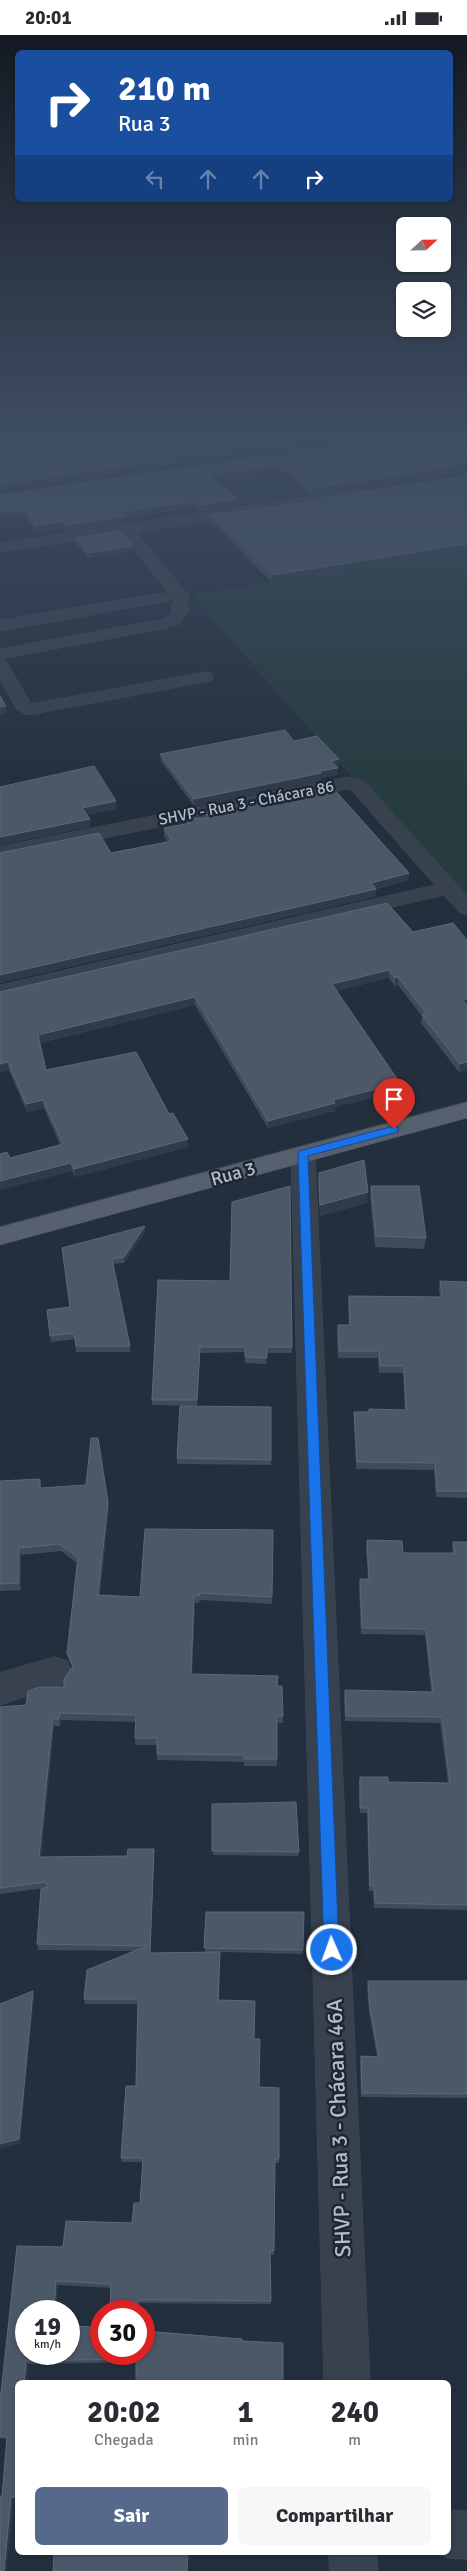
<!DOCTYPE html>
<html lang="pt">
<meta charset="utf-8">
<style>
body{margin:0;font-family:Signika,sans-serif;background:#f7f7f7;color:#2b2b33;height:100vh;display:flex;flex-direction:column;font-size:19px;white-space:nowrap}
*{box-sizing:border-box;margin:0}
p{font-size:16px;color:#7c7c81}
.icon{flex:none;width:28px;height:28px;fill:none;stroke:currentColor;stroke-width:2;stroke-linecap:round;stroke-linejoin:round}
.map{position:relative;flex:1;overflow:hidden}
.side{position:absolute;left:15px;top:2345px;width:436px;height:175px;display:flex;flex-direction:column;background:#fff;border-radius:8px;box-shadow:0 1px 4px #0004}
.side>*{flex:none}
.guide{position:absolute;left:15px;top:15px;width:438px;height:152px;border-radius:8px;box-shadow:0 1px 4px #0004;background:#1a4fa0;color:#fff;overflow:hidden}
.needle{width:32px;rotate:68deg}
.buttons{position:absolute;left:396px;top:182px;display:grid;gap:10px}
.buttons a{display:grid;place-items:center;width:55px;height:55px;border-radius:8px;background:#fff;box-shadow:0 1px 4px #0004;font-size:25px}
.speed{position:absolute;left:15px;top:2265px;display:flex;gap:10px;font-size:25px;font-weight:700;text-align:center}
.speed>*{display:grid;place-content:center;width:65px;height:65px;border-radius:50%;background:#fff;box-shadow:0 1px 4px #0004;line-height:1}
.speed small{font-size:12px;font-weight:400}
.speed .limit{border:8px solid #d22;background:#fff;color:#111}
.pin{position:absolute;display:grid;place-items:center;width:42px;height:42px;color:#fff;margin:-51px -21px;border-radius:50% 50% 50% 0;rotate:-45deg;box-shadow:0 0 5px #0007}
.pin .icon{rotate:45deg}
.me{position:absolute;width:55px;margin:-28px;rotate:358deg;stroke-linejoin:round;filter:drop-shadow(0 0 4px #0008)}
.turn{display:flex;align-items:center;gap:18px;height:105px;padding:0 20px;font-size:22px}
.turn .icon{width:65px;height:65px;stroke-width:2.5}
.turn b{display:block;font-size:35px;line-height:42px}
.lanes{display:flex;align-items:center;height:48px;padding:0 20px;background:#0003;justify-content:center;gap:25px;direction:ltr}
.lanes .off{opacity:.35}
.eta{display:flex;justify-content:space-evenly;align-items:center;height:85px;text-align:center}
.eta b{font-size:30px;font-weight:700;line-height:35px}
.button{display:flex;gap:10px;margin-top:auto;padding:10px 20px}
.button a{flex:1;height:58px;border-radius:8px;background:#56698c;color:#fff;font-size:20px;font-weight:700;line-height:58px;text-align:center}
.button a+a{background:#f7f7f7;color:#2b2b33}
.status{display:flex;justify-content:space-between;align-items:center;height:35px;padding:0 25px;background:#fff;direction:ltr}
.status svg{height:14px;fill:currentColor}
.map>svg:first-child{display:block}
.green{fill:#263c3f}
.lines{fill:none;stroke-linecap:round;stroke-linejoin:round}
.minor-casing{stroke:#414a57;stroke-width:1}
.major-casing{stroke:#414a57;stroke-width:1}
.minor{fill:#38414e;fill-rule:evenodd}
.major{fill:#56606e;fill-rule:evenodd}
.wall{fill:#3f4b5c}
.shaded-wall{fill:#2f3b4b}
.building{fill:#4b5868;stroke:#5c6777}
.route{fill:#1a73e8;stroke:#114b97}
.labels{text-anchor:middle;stroke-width:5;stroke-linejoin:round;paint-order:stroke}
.far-street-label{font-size:16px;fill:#b4bcc9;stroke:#1d2633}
.street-label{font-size:19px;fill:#b4bcc9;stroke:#1d2633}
.near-street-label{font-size:22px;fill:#b4bcc9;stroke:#1d2633}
</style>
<div class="status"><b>20:01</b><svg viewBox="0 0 49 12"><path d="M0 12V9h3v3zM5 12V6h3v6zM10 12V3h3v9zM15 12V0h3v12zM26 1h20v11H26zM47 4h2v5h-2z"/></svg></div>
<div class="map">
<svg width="467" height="2536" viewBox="0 0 467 2536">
<rect width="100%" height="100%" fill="#242f3e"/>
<path class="green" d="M467,515V874L192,560Z"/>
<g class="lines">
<defs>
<path id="minor" d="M359,454L366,458L364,461L136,497L189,561L187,572L189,576L179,589L161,594L0,624V614L164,584L172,578L171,572L174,565L122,499L0,517V509Z
M163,558L169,560L171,563L169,566L0,596V586Z
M0,625L6,626L31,669L205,637L211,638L213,642L211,646L205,647L28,680L17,675L0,645Z
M348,742L365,747L467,861V880L460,878L444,860L0,964V950L435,850L351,755L347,754L0,824V812Z
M303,1111L312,1113L315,1119L370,2348H324L291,1119L294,1113Z
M55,1622L67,1626L72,1637L67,1648L0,1670V1638Z
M449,2475L467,2476V2524L449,2523L436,2518H449Z
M329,2518H377L378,2536H330Z"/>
<path id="major" d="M467,1067V1083L0,1210V1192Z"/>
</defs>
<use href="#minor" class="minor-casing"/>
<use href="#major" class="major-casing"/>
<use href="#minor" class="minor"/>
<use href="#major" class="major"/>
</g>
<path class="wall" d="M393,403L454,433V437L311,459L283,435L215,444L237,471L200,476L196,472L124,483V488L67,497L64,492L37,496L25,481L5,484L1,479H0V460Z
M467,441L271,547L211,486V480L322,465V463Z
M76,503L133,511V516L89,523L76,508Z
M294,706L339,724V731L337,732L338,733L337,740L321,743V746L194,771L161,726L160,719Z
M204,777L409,838L408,845L376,854L375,862L111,818L168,807L164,801V793L187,789V784L204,783Z
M413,897L467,905V1035L459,1037L421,988L422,981L398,950L395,951L389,943L336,956L399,1056L335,1072V1076L268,1093L195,970L40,1008L46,1035L169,1079L188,1104V1112L75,1142L72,1136L22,1149L10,1123L60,1110L44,1073L27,1077L9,1035L0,1037V957Z
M319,1138L367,1168L320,1181L318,1149Z
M371,1151L426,1203L424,1214L375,1212L370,1162Z
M145,1197L124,1228L113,1229L130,1311V1317H76L75,1304L51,1307L47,1275L70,1272L62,1213Z
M158,1245L292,1312V1318H267L266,1329L245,1328V1317L200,1318L197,1371L152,1370V1365Z
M440,1246L467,1247V1463L436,1462L434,1435L356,1434L354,1384V1377L405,1375L403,1338H379L378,1323H338L337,1297L338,1290H349L348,1268L349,1261L440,1262L439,1253Z
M271,1372V1430L177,1429V1423Z
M91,1403H98L109,1474L100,1560L140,1562L145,1494L273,1495L272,1569L200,1565L199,1568H195L192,1639L278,1641L277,1651H282L283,1688H277V1731H244V1727L157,1725V1710H135V1703L136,1687L61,1685L60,1691H54L41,1822L127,1821L128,1814H154V1820L150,1918L212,1917H205L206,1877H304L303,1915V1919L220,1917L219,1965L255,1966L254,2004H260L259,2052L279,2053V2128H275L274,2216V2220H270L271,2269L139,2268L138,2276H110L111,2253L58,2250L56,2276H26V2319H69V2291L101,2292V2319H144V2296L242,2304V2306L283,2308V2348H136V2327L28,2329L27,2348H18V2463H14L6,2536H0V2461H2L7,2404L0,2403V2358H1L17,2211L63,2212L66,2186L132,2188L134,2168H140L143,2127H122L121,2123L126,2051H136L138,1969H85L84,1964L87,1935L134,1916L38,1915L37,1909L41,1854L45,1853L0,1859V1672L26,1670L28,1656L40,1652H64V1644L72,1632L69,1625L67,1618L77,1528L61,1516L21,1520V1555L0,1556V1446L40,1444L41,1453L86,1450Z
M367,1505L403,1518H453L452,1513L453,1507H467V1875L374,1873L373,1856H369L367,1778H360L359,1747L360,1742L388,1747L448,1748L440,1688L345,1686L344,1661L345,1655L431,1657L425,1600L361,1599L359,1550L360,1544H368L366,1511Z
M212,1769L299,1817L298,1821L213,1820Z
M368,1946H467V2063L361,2062L360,2026L361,2021L377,2022L369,1977L367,1951Z"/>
<path class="shaded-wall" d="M312,403H354L0,455V449Z
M467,425V431L454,433V437L311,459V453Z
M283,429V435L209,445L208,439Z
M237,464V471L200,476V470Z
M196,466V472L124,483V488L67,497V490L120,477Z
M25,475V481L5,484L4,478Z
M63,486L64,492L37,496V490Z
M467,509V515L271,547L272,540Z
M133,511V516L89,523V518Z
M6,671L7,678L0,680V672Z
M339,724V731L331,733V726Z
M338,733L337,740L321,743V746L194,771V764Z
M116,766L117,774L83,781L82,773Z
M90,784V792L0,810V802Z
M409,838L408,845L370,855L371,848Z
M376,854L375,862L0,948V940Z
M389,935V943L331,957L332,949Z
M398,942V950L395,951V943Z
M195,962V970L39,1008L38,1000Z
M467,964V972L463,965Z
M8,1027L9,1035L0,1037V1029Z
M467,1027V1035L459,1037L460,1029Z
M400,1048L399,1056L335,1072V1076L268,1093V1086L333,1065Z
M43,1065L44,1073L27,1077L26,1069Z
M188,1104V1112L75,1142L74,1134Z
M71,1128L72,1136L0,1155V1146Z
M368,1157L367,1168L320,1181V1170Z
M145,1191V1197L124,1228V1222Z
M108,1467L109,1474L99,1567L98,1560Z
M19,1513L21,1520V1555L19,1548Z
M194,1561L195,1568L191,1646V1639Z
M60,1678L61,1685L60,1691L59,1684Z
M53,1684L54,1691L40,1828L39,1822Z
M154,1814V1820L150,1924V1918Z
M33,1956L34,1962L20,2108L0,2114V2109Z
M56,2246L58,2250L56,2276H54Z
M26,2326L28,2329L27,2348H24Z
M11,2462L14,2463L6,2536H4Z"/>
<path class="building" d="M0,403H312L0,449Z
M393,403H467V425L450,428L455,431L311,453L283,429L208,439L237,464L200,470L196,466L120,477L124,481L67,490L63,486L37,490L25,475L4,478L0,473V460Z
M467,441V509L272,540L211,480L325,465L322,463Z
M121,496L133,511L89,518L76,503Z
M0,661L6,671L0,672Z
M285,695L294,706L317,701L339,724L331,726L338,733L319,736L321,738L194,764L160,719Z
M94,731L116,766L82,773L90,784L0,802V752Z
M332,752L409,838L371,848L376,854L0,940V818L99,798L111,818L172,806L164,793L190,788L187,784L209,783L204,777Z
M387,868L413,897L453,888L467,905V964L463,965L467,971V1027L460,1029L422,980L427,979L398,942L395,943L389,935L332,949L400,1048L333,1065L335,1068L268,1086L195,962L38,1000L46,1035L136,1017L169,1079L173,1078L188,1104L74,1134L71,1128L0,1146V1119L7,1117L10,1123L63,1109L43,1065L26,1069L8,1027L0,1029V957Z
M364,1125L368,1157L320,1170L319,1138Z
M290,1151L292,1312H267V1323L245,1322V1312H200L197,1365H152L158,1245L230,1246L232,1167Z
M371,1151H419L426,1203L376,1201Z
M145,1191L124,1222L112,1224L130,1311H76L74,1298L50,1301L47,1275L70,1272L62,1213Z
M440,1246L467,1247V1456H437L435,1428L357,1427L354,1377H369V1374L406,1375L404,1331H380L379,1316H339L338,1290H350L349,1261L442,1262Z
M180,1371L271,1372V1425L177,1423Z
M91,1403H98L108,1467L98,1560L140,1562L145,1494L273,1495L272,1562L200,1558L199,1561H194L191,1639L278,1641L277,1651H282L283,1681H277V1724H244V1720L157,1719V1703H135L136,1680L60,1678L59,1684H53L39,1822L127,1821L128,1814H154L150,1918L220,1917L218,1965L255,1966L254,2004H260L259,2052L279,2053V2124H275L274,2216H270L271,2266L138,2265L137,2276H110L111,2249L56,2246L54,2276H26V2319H69V2291L101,2292V2319H144V2296L242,2304V2306L283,2308V2348H136V2324L26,2326L24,2348H18V2462H11L4,2536H0V2461H2L7,2402L0,2401V2358H1L17,2211L63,2212L66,2186L132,2188L134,2168H140L143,2123H121L126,2051H136L138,1964H84L87,1935L147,1911L37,1909L41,1854L48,1852L46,1847L0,1853V1672L26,1670L28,1656L40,1652H64V1644L73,1631L67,1618L78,1522L59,1509L19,1513V1548L0,1549V1446L40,1444V1453L86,1450Z
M367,1505L402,1506L403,1518H455L453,1507H467V1870L375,1868L374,1851H370L368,1773H360V1742H388V1747L450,1748L442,1682L346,1681L345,1655L433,1657L426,1594L362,1593L360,1544H369Z
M296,1767L299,1817L212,1816V1769Z
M206,1877H304L303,1915L204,1913Z
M368,1946H467V2059L362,2058L361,2021L379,2022L370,1972Z
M33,1956L19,2104L0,2109V1969Z
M54,2518H188L187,2536H53Z"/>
<linearGradient id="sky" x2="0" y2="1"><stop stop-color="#141a22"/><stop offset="0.53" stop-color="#3f4d63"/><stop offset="1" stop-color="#3f4d63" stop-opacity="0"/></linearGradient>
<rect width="467" height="758" fill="url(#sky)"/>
<path class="route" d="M394,1091L398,1092V1097L308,1121L339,1915L337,1920L332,1923L326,1920L324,1915L298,1119L299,1116Z"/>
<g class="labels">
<g class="far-street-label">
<text transform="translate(246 767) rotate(-11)" y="6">SHVP - Rua 3 - Chácara 86</text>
</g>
<g class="street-label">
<text transform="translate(233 1138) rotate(-15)" y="7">Rua 3</text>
</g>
<g class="near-street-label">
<text transform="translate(338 2093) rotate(-92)" y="8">SHVP - Rua 3 - Chácara 46A</text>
</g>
</g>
</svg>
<div class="buttons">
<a><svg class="needle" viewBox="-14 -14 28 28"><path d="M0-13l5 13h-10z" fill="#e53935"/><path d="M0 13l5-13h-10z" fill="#7c7c81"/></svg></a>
<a><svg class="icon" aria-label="layers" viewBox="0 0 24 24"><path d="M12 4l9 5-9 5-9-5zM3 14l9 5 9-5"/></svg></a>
</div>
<div class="speed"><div>19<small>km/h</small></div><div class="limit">30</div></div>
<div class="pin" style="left:394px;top:1094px;background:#d93025"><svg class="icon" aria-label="arrive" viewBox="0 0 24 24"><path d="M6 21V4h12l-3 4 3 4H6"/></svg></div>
<svg class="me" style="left:332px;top:1915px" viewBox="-20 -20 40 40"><circle r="17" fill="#1a73e8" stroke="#fff" stroke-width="3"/><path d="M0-11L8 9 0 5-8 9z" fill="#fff"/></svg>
<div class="guide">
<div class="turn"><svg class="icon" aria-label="right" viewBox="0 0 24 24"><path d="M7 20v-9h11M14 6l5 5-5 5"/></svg><div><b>210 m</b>Rua 3</div></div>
<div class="lanes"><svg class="icon off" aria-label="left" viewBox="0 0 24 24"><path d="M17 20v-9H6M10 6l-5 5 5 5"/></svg><svg class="icon off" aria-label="ahead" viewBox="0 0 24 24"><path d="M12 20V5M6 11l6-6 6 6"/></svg><svg class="icon off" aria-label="ahead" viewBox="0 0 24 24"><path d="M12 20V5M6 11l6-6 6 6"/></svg><svg class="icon" aria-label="right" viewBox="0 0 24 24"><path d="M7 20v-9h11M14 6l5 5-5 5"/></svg></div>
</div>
<section class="side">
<div class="eta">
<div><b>20:02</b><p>Chegada</p></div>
<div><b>1</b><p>min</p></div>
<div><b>240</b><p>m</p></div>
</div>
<div class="button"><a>Sair</a><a>Compartilhar</a></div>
</section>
</div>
